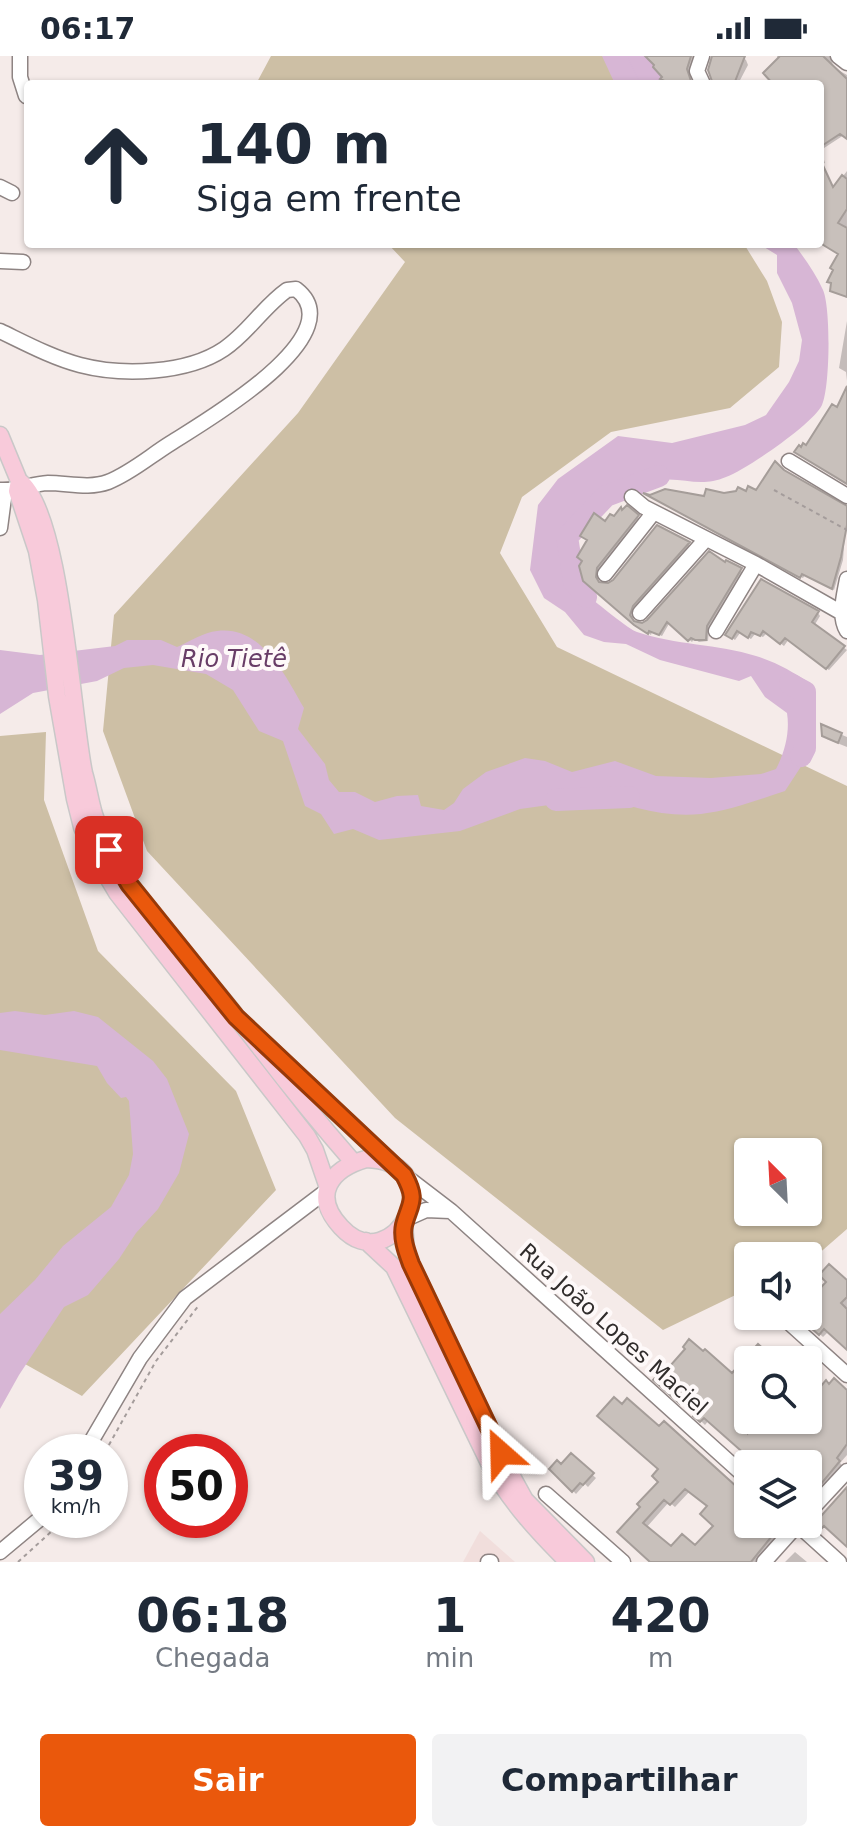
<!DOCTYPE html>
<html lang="pt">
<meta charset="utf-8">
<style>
body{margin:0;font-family:"DejaVu Sans",sans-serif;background:#f2f2f3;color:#1f2937;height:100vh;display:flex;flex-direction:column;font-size:30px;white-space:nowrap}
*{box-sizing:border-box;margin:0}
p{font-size:26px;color:#747a83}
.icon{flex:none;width:44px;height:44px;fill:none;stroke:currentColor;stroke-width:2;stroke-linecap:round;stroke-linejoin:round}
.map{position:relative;height:1506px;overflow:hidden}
.drawer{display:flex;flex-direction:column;background:#fff;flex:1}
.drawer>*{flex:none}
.guide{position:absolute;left:24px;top:24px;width:800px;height:168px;border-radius:8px;box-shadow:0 2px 6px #0004;background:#fff;color:#1f2937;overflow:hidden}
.needle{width:52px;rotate:336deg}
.tools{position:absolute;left:734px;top:1082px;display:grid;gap:16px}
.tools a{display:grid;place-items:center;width:88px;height:88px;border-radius:8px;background:#fff;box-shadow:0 2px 6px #0004;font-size:40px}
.speed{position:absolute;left:24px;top:1378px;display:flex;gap:16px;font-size:40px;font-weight:700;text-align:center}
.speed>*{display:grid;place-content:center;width:104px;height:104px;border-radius:50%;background:#fff;box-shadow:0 2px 6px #0004;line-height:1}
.speed small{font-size:20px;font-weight:400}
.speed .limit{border:12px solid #d22;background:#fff;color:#111}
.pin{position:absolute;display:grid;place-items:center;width:68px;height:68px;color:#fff;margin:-34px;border-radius:16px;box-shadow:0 4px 12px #0006}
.me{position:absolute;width:88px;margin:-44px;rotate:335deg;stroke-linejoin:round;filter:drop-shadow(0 0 6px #0008)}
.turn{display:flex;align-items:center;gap:28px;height:168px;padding:0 40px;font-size:36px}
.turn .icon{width:104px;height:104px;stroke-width:2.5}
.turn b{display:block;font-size:56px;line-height:68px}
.eta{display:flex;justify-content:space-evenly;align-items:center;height:136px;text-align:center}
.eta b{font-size:48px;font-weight:600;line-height:56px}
.button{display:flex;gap:16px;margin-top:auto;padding:16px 40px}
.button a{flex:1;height:92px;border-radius:8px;background:#ea580c;color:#fff;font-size:32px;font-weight:600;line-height:92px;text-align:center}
.button a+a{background:#f2f2f3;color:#1f2937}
.status{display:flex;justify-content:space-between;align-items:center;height:56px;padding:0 40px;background:#fff;direction:ltr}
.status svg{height:22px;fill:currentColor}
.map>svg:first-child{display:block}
.built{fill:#f1dedc}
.green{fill:#cdbfa5;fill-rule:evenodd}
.water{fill:#d7b6d5}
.shadow{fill:#0003;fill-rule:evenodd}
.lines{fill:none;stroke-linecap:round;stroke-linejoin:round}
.river{stroke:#d7b6d5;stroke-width:22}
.building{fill:#c8c0bb;stroke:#a59d99;stroke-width:2;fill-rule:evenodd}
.minor-casing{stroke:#8e8483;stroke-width:17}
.major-casing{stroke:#c9c8c8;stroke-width:19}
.path{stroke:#a49c9b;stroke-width:2;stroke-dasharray:4 4;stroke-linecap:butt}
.minor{stroke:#fff;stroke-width:14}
.major{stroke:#f8cada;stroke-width:16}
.route-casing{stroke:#983908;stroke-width:20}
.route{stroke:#ea580c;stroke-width:14}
.labels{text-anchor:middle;stroke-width:8;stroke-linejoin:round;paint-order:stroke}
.street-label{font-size:22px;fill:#312d2c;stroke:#fef9f9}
.water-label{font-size:24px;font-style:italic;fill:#683d67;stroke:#fef9f9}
</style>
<div class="status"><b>06:17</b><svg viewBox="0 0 49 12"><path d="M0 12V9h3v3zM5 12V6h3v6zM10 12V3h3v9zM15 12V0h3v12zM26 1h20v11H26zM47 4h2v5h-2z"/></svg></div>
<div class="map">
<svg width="847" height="1506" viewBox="0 0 847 1506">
<rect width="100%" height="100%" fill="#f5ebe9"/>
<path class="built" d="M480,1475L515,1506H463Z"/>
<path class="green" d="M271,0H614L631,28H256Z
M388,188H744L767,225L782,266L779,311L730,352L611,376L522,441L500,497L557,591L847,730V1173L816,1200L808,1204V1200H748V1233L663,1274L395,1062L147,795L103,675L114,559L298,357L405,206ZM748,1096H808V1156H748Z
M46,676L44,744L98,895L236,1035L276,1134L82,1340L0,1294V680Z"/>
<path class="water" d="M602,0H638L652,28H615Z
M759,188H794C805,203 816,218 823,234C831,252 830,332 822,349C814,367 746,414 726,421C700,432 684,421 660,424C598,432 528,475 589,540C595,546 630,574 637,576C675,589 718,588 756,600C776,606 793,616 810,627C803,647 802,666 811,686L802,709L785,735C758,744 729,755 701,758C664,762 625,750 591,737L578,745L520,753L460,775L379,784L353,773L334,778L321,758L305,750L283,685L259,675L233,634L206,618L153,609L124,612L97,625L33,637L0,658V594L40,599L115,590L127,584H161L177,591C189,586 204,576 217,575C261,569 285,619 304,652L298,673L325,708L329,724L339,736H355L375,746L397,740L418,739L421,750L444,754L454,747L463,733L486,716L525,702L545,705L572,716L615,705L656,720L711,722L761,718L776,713C785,696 790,676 787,657L765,641L751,620L739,625L660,604L626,588L604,586L584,579L565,556L544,542L530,514L538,449L558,423L618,380L672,387L745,369L766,359L789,326L799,305L802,284L792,247L777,217V199Z
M15,955L45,959L74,955L98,961L153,1005L167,1023L189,1078L179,1117L158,1153L136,1177L119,1203L88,1239L64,1251L19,1319L0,1353V1258L35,1224L63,1190L111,1151L129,1119L133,1098L129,1045L126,1041L121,1042L107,1027L97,1010L0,994V957Z"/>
<path class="shadow" d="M647,0H694L690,23L692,28L665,26L656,9Z
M713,0H741L746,4L748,9L738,28H714Z
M777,0H831L833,11L847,19V81L844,79L821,94L825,107L822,108L833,133L847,115V242L832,234L840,199L820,187V28H783Z
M847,265V325L846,316L839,312Z
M784,416L847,451L843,504L834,534L805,519L803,522L651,441L705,442L757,437Z
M627,452L640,463L599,515L597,525L599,528L608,530L657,471L691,490L634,553L632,564L634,567L643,569L726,509L743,516L709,573L708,585L699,586L694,583L692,586L670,566L662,580L652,576L651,579L639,571L585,524L606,468Z
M762,525L818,557L820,560L814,570L847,594L829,614L789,583L784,590L767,577L763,581L755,578L751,583L740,577L735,584L731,581Z
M823,671L847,681V691L827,683L824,679Z
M847,1227V1292L829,1275L823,1281L805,1264Z
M758,1291L773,1304H748V1364H808V1316L812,1320L809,1323L821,1332L847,1336V1399L840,1407L843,1410L808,1449V1408H759L709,1364L705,1369L696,1360L700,1355L689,1346L685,1350L656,1324L732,1320Z
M788,1297L797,1304H781Z
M571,1400L596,1422L588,1431L585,1428L576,1438L552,1413L562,1411Z
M660,1426L748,1443V1468H768L778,1480L756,1506H653L620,1476ZM690,1435L710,1450L715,1470L696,1492L671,1493L646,1472L669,1446L675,1451Z
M795,1496L807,1506H785Z"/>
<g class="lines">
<path class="river" d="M639,0L653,28
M586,541L574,525L567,481L606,440L659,420
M790,628L805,636V692L801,700
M556,744L629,741"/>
</g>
<path class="building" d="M645,0H691L687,13L692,28H671L660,23L662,21L653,11L654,9Z
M712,0H745L734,28H713L708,14Z
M780,0H823L847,23V83L840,78L820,91V28H773L763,17Z
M820,103L833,131L842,119L847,123V153L838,167L847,172V241L830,235L831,227L827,226L833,214L830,212L838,198L820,187Z
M847,330V428L794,396L799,389L801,391L803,387L806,389L832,348L837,351Z
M775,405L784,414L847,450V469L841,501L832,533L802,518L800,522L643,437L650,439L665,433L704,440L706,433L724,437L736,435L738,431L746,435L748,430L756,434Z
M627,449L639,459L597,512L596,521L599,526L608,527L613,524L657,469L690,486L633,550L630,559L634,565L642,567L647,564L709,495L725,506L726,504L742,512L707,570L706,584H695L691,582L688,585L667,566L659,579L649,575L648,578L634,569L583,525L579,510L582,505L577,501L587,484L580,480L594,457L605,465L610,458L614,460L621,451L622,454Z
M761,523L819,555L812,566L845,590L826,613L785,582L780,588L763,575L760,580L751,576L748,582L737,575L732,583L725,579Z
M821,668L842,677L838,687L822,680Z
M829,1208L847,1224V1241L841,1247L847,1253V1294L824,1273L819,1279L802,1264L813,1252L808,1245L826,1226L819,1219Z
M689,1283L703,1295L705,1293L732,1317L758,1288L776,1304H748V1377L760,1364H808V1319L821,1330L826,1324L829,1328L834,1322L847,1334V1388L837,1402L840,1405L816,1434L814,1432L808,1439V1408H756L704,1362L700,1366L693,1360L697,1355L684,1343L680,1348L653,1324L660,1316L663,1318L685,1293L683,1291Z
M614,1341L622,1348L627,1342L659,1370L664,1365L748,1441V1468H768L776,1475L751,1506H650L617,1476L640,1451L637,1448L658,1426L652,1420L658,1413L597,1360ZM685,1433L707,1450L700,1458L713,1470L695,1489L682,1478L671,1490L643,1467L664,1444L670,1449Z
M571,1397L594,1417L583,1429L580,1427L572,1436L549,1413L557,1404L561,1408Z
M847,1431V1491L824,1470L819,1475L813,1469Z"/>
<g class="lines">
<defs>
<path id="minor" d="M20,0V21L26,40
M702,0L697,15L703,28
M838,0L847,7
M0,131L12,137
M0,205L23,206
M0,275C25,287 53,302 80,309C122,320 187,318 224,293C248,277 263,251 287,234L296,233C356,279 202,367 171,387C150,400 131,417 108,426C89,433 68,427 48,427C30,428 20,435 0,434
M789,405L847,440
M632,441L644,451L756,508L842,557
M0,472L5,434
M605,518L654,456
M847,523C844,540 838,560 847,575
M640,557L706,483
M716,575L756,508
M404,1119L451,1155L748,1423
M408,1162L426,1154L450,1155
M784,1262L847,1319
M85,1396L140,1302L185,1242L325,1136
M546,1438L623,1506
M808,1457L847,1415
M797,1468L839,1506
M0,1496L42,1461
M488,1506H491
M764,1506L798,1468"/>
<path id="major" d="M0,379L19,425L17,435L37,495L46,544L57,640L75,743L82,771L95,800L117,837L307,1080L315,1094L327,1129
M19,425C61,452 72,661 84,717C88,730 90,745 94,758C119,837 187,896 236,960C274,1011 312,1059 354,1107
M265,988L391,1107
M366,1103C457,1106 393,1228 341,1171C311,1139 331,1113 366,1103Z
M404,1168L406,1194L411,1208L514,1424L525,1444L586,1506
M366,1185L394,1211L491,1411C512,1448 538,1476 568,1506"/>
</defs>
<use href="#minor" class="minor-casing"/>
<use href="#major" class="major-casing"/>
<path class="path" d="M774,434L847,474
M105,1396L156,1305L199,1249
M18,1506L64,1464"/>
<use href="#minor" class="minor"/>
<use href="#major" class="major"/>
</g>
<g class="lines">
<defs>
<path id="route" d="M109,794L129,828L236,961L404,1119C418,1145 410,1146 404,1169C401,1182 407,1197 411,1208L501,1397"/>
</defs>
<use href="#route" class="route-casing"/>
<use href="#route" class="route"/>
</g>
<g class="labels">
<g class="street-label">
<text transform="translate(614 1273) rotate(42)" y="8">Rua João Lopes Maciel</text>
</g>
<g class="water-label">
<text x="234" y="611">Rio Tietê</text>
</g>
</g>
</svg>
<div class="tools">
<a><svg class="needle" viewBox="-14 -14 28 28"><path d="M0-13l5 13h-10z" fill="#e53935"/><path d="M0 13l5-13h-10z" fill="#747a83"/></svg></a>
<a><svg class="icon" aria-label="sound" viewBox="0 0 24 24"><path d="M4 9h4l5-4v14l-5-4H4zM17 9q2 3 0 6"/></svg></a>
<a><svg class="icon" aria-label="search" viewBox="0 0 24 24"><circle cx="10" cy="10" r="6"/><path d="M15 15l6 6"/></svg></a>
<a><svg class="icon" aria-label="layers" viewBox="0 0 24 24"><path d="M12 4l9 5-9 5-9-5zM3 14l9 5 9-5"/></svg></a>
</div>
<div class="speed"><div>39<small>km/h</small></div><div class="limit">50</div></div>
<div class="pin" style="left:109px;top:794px;background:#d93025"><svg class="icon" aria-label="arrive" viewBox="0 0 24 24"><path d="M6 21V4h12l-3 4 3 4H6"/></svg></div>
<svg class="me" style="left:501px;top:1397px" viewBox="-20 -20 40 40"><path d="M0-17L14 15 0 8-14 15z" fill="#ea580c" stroke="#fff" stroke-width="4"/></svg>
<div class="guide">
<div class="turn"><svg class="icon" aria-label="ahead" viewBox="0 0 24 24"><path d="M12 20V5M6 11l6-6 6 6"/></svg><div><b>140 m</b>Siga em frente</div></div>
</div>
</div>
<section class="drawer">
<div class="eta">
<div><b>06:18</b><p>Chegada</p></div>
<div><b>1</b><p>min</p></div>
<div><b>420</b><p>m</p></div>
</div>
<div class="button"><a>Sair</a><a>Compartilhar</a></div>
</section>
